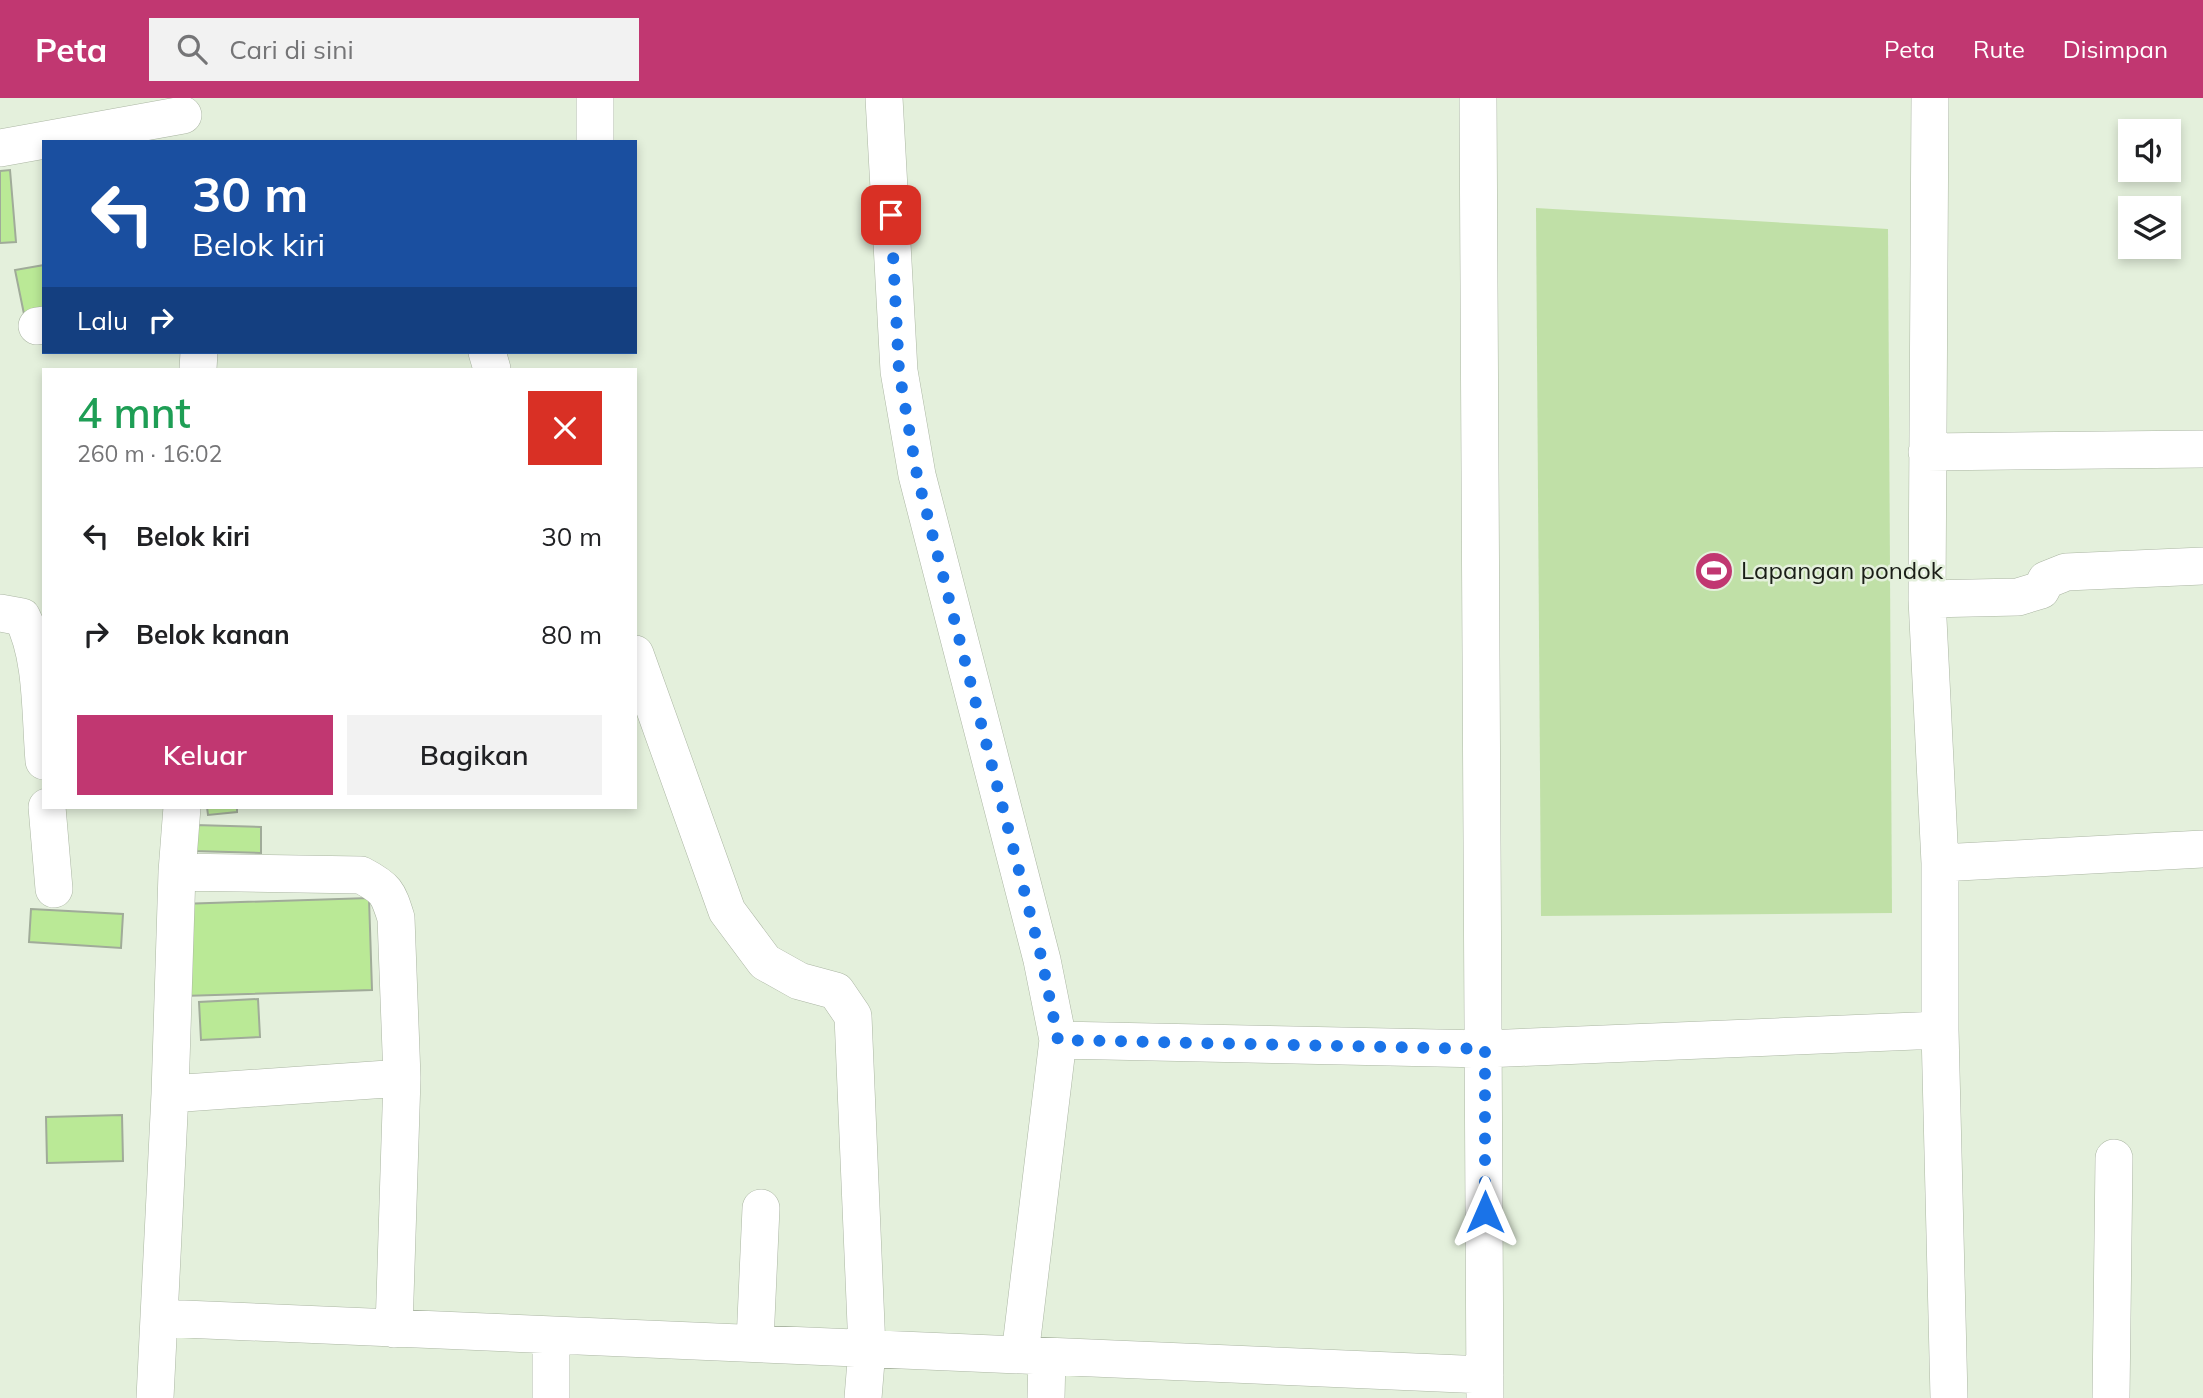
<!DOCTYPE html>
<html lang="id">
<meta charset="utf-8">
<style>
body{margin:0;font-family:Mulish,sans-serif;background:#f2f2f2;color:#202124;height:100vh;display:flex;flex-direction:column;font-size:26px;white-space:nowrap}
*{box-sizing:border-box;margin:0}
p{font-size:23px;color:#757577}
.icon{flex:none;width:38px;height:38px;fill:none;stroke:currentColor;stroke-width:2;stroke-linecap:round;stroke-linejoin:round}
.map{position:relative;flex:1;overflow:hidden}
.drawer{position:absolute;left:42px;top:270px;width:595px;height:441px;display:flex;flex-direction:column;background:#fff;border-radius:0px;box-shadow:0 4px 10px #0003}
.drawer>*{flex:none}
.hud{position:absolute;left:42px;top:42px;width:595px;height:214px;border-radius:0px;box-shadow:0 4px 10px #0003;background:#1a4fa0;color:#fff;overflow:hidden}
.tools{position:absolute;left:2118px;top:21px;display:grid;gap:14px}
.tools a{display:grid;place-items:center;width:63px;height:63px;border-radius:0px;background:#fff;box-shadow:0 4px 10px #0003;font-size:35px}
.pin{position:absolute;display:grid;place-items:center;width:60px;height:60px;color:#fff;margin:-30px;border-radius:14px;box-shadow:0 4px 10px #0006}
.me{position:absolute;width:77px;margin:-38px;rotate:0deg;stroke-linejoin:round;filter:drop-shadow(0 0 5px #0008)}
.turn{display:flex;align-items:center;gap:24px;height:147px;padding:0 35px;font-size:32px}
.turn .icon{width:91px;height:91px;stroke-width:2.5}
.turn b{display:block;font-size:49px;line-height:60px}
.then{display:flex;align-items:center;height:66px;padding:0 35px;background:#0003;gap:14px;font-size:26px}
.round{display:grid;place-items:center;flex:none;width:74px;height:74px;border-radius:0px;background:#f2f2f2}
.headline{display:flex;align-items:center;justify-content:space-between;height:119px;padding:0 35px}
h1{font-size:42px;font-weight:600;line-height:52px;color:#1e9e55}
.button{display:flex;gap:14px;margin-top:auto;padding:14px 35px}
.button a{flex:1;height:80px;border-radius:0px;background:#c13771;color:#fff;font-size:28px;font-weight:600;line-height:80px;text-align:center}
.button a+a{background:#f2f2f2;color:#202124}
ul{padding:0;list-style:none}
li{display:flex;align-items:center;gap:21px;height:98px;padding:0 35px}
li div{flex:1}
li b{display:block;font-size:26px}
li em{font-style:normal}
header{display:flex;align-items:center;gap:42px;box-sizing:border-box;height:98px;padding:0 35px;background:#c13771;color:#fff}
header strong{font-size:33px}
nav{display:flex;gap:38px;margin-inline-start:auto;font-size:24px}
.search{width:490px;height:63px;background:#f2f2f2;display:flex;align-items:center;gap:18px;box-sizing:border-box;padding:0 24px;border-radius:0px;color:#757577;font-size:26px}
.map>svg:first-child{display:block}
.green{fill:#c0e0a7}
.building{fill:#bae996;stroke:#a0ab99;stroke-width:2}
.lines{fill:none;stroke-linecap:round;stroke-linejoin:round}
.minor-casing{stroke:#abb6a3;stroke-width:38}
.minor{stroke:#fff;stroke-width:37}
.route{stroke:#1a73e8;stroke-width:12;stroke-dasharray:0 21.6}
.labels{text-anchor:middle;stroke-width:5;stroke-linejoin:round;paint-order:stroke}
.poi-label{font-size:24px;fill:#1a1e17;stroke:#e4f0dc;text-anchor:start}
</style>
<header>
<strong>Peta</strong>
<div class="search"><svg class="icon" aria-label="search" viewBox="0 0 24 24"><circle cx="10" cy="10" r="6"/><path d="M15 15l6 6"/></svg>Cari di sini</div>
<nav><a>Peta</a><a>Rute</a><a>Disimpan</a></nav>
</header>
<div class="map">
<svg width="2203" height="1300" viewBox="0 0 2203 1300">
<rect width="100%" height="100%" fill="#e4f0dc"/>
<path class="green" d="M1536,110L1888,131L1892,815L1541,818Z"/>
<path class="building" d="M10,72L16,144L0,145V73Z
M44,167V213L24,216L15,172Z
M207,709H237V714L208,717Z
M195,727L261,729V755L193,753Z
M369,800L372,892L183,898L180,806Z
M31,811L123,816L121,850L29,844Z
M258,901L260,939L201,942L199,904Z
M122,1017L123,1063L47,1065L46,1019Z"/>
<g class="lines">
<defs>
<path id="minor" d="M884,0L899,273L917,377L1042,862L1058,942L1020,1257
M1478,0L1485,1300
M1930,0L1927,501L1940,765V932L1949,1300
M595,44V0
M0,50L183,17
M37,228L44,227
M487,254L492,271
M198,271L199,254
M1927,354L2203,351
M1927,501L2018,499L2041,492L2046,482L2066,474L2203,468
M0,515L22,519C43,559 40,617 44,663
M635,556L727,813L765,864L799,883L836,893L853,918L867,1251L863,1300
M47,709L54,791
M1940,765L2203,751
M177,774L361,777C386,790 388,794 396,820L402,980L394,1231
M1058,942L1485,951L1940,932
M170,996L402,980
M160,1220L1485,1277
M551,1237V1300
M755,1244L761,1110
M155,1300L170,996L177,774L182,709
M1046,1300L1047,1259
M2111,1300L2114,1060"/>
</defs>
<use href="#minor" class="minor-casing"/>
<use href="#minor" class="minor"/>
</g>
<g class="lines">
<path class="route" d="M891,117L899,273L917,377L1042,862L1058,942L1485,951V1114"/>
</g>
<defs>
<symbol id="stadium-disc" viewBox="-11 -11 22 22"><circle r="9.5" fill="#c13771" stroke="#e4f0dc"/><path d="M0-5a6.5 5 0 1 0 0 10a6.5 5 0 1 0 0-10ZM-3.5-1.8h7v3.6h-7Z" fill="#fff"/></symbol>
</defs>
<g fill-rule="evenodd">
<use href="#stadium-disc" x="1692" y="451" width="44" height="44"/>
</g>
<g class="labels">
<g class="poi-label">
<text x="1741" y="481">Lapangan pondok</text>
</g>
</g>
</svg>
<div class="tools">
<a><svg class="icon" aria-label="sound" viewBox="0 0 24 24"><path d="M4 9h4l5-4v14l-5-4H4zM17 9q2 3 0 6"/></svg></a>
<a><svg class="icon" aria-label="layers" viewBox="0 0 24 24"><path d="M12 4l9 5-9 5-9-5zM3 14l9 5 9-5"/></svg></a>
</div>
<div class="pin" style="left:891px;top:117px;background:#d93025"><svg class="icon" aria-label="arrive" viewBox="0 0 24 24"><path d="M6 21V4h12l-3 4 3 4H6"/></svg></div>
<svg class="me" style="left:1485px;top:1114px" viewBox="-20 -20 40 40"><path d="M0-17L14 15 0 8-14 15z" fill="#1a73e8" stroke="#fff" stroke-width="4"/></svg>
<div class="hud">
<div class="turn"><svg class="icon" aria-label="left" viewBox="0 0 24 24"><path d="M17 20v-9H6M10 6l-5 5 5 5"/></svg><div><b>30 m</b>Belok kiri</div></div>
<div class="then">Lalu<svg class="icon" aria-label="right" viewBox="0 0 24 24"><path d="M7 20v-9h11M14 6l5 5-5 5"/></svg></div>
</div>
<section class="drawer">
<div class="headline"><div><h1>4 mnt</h1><p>260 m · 16:02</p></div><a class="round" style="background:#d93025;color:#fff"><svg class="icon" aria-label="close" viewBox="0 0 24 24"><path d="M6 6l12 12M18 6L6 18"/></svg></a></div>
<ul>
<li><svg class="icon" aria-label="left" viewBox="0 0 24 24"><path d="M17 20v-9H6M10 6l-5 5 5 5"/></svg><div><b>Belok kiri</b></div><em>30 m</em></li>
<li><svg class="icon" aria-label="right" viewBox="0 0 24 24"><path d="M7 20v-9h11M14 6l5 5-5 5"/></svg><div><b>Belok kanan</b></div><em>80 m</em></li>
</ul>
<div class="button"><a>Keluar</a><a>Bagikan</a></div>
</section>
</div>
